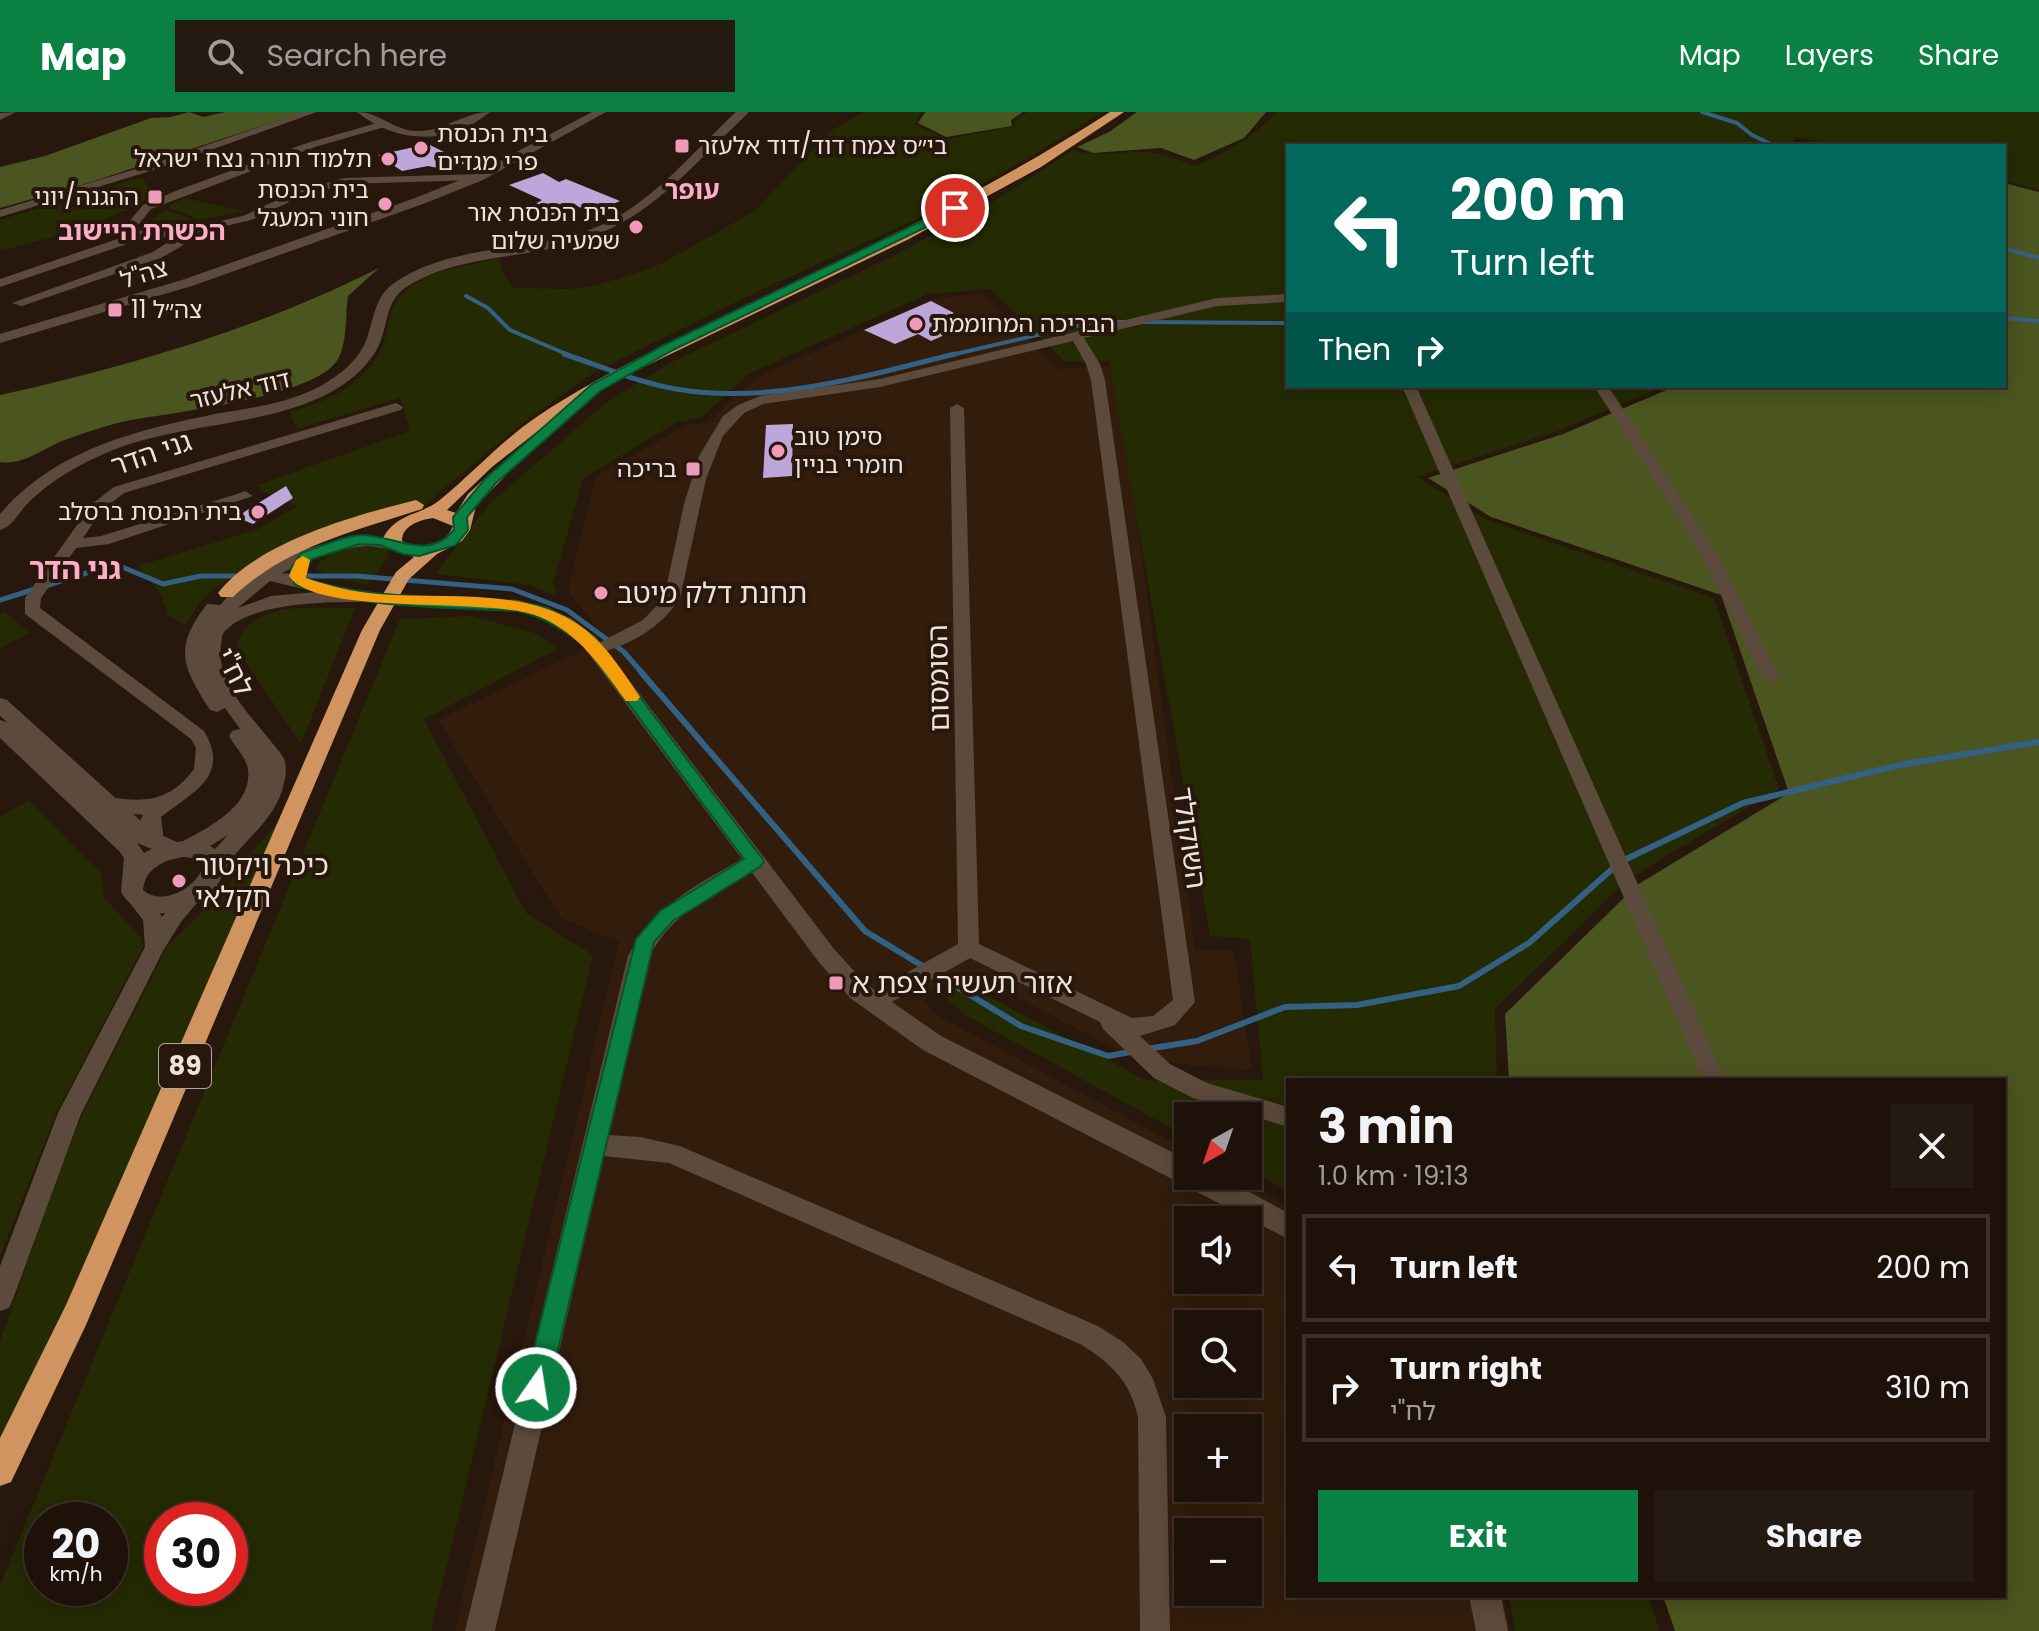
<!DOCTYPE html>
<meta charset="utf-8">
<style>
body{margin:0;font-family:Poppins,"Noto Sans Hebrew",sans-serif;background:#251a12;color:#f1f3f6;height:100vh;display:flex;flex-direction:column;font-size:30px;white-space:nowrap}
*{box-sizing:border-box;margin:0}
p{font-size:26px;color:#a09d9c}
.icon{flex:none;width:44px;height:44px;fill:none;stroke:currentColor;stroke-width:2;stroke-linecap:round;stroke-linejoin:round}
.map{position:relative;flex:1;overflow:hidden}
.side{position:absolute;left:1286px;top:966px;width:720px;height:520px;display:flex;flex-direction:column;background:#1d1109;border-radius:0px;box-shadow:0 4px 20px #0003,0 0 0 2px #3b312a}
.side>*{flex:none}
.guide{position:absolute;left:1286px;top:32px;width:720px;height:244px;border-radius:0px;box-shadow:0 4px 20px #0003,0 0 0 2px #3b312a;background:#00695c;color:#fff;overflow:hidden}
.needle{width:52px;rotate:220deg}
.tools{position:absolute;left:1174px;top:990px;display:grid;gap:16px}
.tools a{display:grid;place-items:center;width:88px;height:88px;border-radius:0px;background:#1d1109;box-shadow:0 4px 20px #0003,0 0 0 2px #3b312a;font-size:40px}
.speed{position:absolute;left:24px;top:1390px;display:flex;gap:16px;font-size:40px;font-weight:700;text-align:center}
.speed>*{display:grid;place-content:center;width:104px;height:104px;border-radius:50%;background:#1d1109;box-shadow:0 4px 20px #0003,0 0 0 2px #3b312a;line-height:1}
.speed small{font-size:20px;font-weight:400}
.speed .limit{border:12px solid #d22;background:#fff;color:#111}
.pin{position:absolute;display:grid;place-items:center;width:68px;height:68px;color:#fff;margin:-34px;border:4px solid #fff;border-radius:50%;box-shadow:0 2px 8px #0007}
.me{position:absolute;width:88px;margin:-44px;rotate:13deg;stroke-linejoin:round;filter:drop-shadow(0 0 6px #0008)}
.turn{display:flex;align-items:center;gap:28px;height:168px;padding:0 32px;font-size:36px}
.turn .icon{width:104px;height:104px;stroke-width:2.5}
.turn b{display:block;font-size:56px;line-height:68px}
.then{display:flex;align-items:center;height:76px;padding:0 32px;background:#0003;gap:16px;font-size:30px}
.round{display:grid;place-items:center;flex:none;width:84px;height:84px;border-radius:0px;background:#251a12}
.summary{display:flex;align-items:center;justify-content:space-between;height:136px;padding:0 32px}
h1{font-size:48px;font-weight:700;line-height:60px}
.cta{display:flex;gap:16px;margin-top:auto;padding:16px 32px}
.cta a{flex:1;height:92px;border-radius:0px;background:#0b8043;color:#fff;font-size:32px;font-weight:700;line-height:92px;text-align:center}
.cta a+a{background:#251a12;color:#f1f3f6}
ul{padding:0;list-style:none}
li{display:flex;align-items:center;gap:24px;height:108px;margin:0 16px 12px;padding:0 16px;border:4px solid #3b312a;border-radius:0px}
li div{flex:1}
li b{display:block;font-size:30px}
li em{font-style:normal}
header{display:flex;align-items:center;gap:48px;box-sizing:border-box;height:112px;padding:0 40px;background:#0b8043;color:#fff}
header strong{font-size:38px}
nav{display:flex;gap:44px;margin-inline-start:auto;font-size:28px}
.search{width:560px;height:72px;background:#251a12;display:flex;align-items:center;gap:20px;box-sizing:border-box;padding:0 28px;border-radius:0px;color:#a09d9c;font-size:30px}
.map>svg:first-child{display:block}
.built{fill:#321d0c;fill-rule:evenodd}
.green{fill:#242a02;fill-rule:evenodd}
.forest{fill:#4b551f}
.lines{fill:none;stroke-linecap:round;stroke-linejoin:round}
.stream-far2{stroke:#336184;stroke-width:4}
.stream-far1{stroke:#336184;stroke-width:5}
.stream{stroke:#336184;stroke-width:6}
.building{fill:#bca6da}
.minor{fill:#5c4a3c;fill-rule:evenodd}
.tertiary{fill:#5c4a3c;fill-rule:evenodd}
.trunk{fill:#d09460;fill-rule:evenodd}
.route{fill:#0b8043;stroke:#07532c;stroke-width:2}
.slow{fill:#f59e0b}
.poi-dot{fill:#ef9ab8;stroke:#27170c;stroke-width:3}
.labels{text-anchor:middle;stroke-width:8;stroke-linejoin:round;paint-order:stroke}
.far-poi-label{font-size:24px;fill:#eee3db;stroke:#27170c;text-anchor:end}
.far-street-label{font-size:24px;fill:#eee3db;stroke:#27170c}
.far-neighbourhood-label{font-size:26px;font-weight:bold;fill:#fdadc8;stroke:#27170c}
.shield{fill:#27170c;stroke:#b2a69d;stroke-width:2}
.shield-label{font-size:26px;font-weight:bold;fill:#eee3db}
.street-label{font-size:28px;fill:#eee3db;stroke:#27170c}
.poi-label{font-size:28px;fill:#eee3db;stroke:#27170c;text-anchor:start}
.neighbourhood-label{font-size:30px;font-weight:bold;fill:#fdadc8;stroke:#27170c}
</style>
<header>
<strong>Map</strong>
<div class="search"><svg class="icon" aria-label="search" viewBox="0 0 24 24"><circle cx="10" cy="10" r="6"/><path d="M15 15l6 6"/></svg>Search here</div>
<nav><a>Map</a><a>Layers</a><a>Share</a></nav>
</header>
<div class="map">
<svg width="2039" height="1519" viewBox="0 0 2039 1519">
<rect width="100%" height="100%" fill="#27170c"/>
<path class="built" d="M982,181L1058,257L1116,253L1195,838L1234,839L1252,958L1137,948L987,870L963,863L940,870L924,887L935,902L1188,1039V1064H1234L1288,1094V1484H1504L1510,1519H456L461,1490L619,830L561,806L438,608L606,527L568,479L596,364L689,312L707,311L756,266L932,187ZM1188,1108H1248V1168H1188ZM1188,1212H1248V1272H1188ZM1188,1316H1248V1376H1188ZM1188,1420H1248V1480H1188Z"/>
<path class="green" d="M864,0H922L914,12L947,27L1016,14L1014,9L1027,0H1103L1027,47L913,109L765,176L594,260L524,310L427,391L286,432L258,446L204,485L185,513L169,504L160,481L137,454L256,418L298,394L265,380L257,373L410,319L400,286L297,317L289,300C327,290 371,271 384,229C389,213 389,196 401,183C423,158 468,153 499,147L502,159L514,176L569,177L598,173L657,154L755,99L829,20Z
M1276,0H2039V78L2004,69V34H1841L1796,25L1794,34H1288V274H1664L1558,319L1417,365L1487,408L1714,486L1779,677L1628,767L1495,897L1497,968H1288V1079L1248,1058V1004H1188V1025L965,903L942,882L966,872L1145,968H1263L1250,827L1210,824L1109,249L1065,250L990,177L928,182L748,262L702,305L675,311L583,367L553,472L557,484L529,473L435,462L490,391L606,291L666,253L893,144L994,89L1073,38C1097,46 1118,39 1142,40C1161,40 1178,48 1196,54C1228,40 1252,26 1276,0Z
M142,65L153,83C113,110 47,127 0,139V108Z
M185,86L244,99L200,108L169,96L171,92Z
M166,98L197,109L144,121L149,109Z
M366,432L386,434L389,437L388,446L367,473L326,463L318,458L317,452L334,440Z
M294,496H355L301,632L236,536C242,507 267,500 294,496Z
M5,500L30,521L0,536V503Z
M471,504L538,522L558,537L424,607L526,801L593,843L431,1519H0V1473L400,507ZM42,1408H110V1476H42ZM162,1408H230V1476H162Z
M29,688L101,762L104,785L140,824L143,835L56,1002L0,1145V705Z
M280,708L55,1219L0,1326V1229L53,1076L83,1001L167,835L228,774L240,753Z
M1508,1484H1648L1660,1519H1515Z"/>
<path class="forest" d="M189,0L203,5L225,0H304L85,72L0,96V55L45,44L151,6L171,5Z
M925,0H1023L1011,8L1012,14L946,25L918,11Z
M1137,0H1266L1244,26L1194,48L1161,36L1093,41L1077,35L1109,20Z
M2004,71L2039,80V1519H1675L1663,1484H2004V968H1509L1505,902L1637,773L1789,681L1721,483L1491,405L1428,366L1563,322L1676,274H2004Z
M379,156L348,184C345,203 348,234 336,250C309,286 173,300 126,309C105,314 83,321 62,329C43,337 21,354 0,350V283C130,254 260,216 379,156Z"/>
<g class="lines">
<path class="stream-far2" d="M1702,0L1737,11L1752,23L1775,34
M2004,136L2039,146
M466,184L488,196L510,218L571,244
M2004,206L2039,209
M1143,210L1288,211
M947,244L1093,210H1124"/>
<path class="stream-far1" d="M564,242C601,254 639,271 676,277C771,293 864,264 955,242
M285,464H356L512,477L567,498L624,540L643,562
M45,474L115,452L163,472L201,464H242
M0,488L35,477"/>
<path class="stream" d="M641,560L865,819L1021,914L1108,944L1136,939
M1147,937L1197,929L1285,895L1357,893L1459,874L1529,831L1620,750L1743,691L1900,653L2039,630"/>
</g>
<path class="building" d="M428,32L466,51L447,58L428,54L402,59L378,43Z
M543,61L559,70L566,67L620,89L592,101L577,94L542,107L525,98L542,88L509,73Z
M931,189L954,201L946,205L956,210L950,213L958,217L931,229L918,222L895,232L864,218Z
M793,312L792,364L763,366L766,313Z
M286,374L293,386L253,412L236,405Z"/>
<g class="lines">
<path class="minor" d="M302,0H317L160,56L0,105V98L152,52Z
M384,9L389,12L388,14L315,35L151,97L135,117L150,121L211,111L243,104L292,81L344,66L479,62L485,65L479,68L345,72L300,85L251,108L192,122L182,134L161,146L22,194L12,191L153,140L177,124L139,128L0,175V167L129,123L122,118L143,93L178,78L307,31Z
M1288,182V190L1217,194L1084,226L1100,252L1105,268L1195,890L1175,913L1140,924L1170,952L1207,971L1288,995V1015L1193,986L1154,966L1103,917L1100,910L970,846L881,896L873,899L865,896L862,890L865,884L958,832L950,296L957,292L964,296L979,832L1132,906L1153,904L1173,888L1091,268L1086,252L1073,229L880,275L763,292L744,301L723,324L706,367L680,486C661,516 630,533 596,542L587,537L643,508L664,486L684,392L699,344L723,304L738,293L760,284L880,267L1217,186Z
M1402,274H1416L1725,968H1703Z
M1594,274H1608L1715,438L1780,565L1777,569L1771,571L1762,565L1699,438Z
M396,291L403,295L401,298L124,381L102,398L83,426L101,424L240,381L245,379L253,384L109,432L76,436L41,486L40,496L204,619C231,664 193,680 161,705L164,730L161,735H147L140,709L143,703L109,699L99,692L109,685C146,691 170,689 194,657L196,636L191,627L25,502V486L92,392L114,375Z
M755,742L762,744L765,749L762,754C721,778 672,799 650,844L608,1023L640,1025L680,1034L1098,1214L1123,1230L1141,1247L1153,1267L1166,1305L1170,1519H1140L1138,1305C1130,1269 1111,1251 1080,1232L669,1051L604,1044L495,1519H465L628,844C650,803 681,781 721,759C732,753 743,745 755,742Z
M195,773L202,776L205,781L181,810L163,839L81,1002L13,1187L9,1196L0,1199V1154L58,1001L145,835L143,808L126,786L129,781C146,775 155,792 162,805L188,776Z"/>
<path class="tertiary" d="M16,0L0,8V1Z
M357,0C380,0 394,19 417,19C443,20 464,0 490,0C449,34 397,32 357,0Z
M592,0H606L483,68L423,92L195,173L0,231V222L185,167L415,86L475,62Z
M736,0H749C737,13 722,25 710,38C661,87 623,121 554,136C504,147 452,147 408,174C384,188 389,215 377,237C369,251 357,263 344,272C280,316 179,309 106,341C78,353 52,368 30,389C20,398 13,415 0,418V402C57,336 138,318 220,301C250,296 280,292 308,280C331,270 356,253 366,229C374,208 374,185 394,171C452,131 528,141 592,117C650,95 691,41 736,0Z
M369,424L400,428L403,432C393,441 379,434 367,434C337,436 308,447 282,461L338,475L340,480L518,488L547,495L572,507L597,526L834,837L866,872L941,924L1188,1048V1064H1220L1288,1101V1127L923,938L850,886L818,849L583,534C562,518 544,505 518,500C452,496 274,472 227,517C221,522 222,527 221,534C216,569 249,602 270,628C274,634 281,640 284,647C287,655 286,664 284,671C278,702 252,722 233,745C225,755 222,767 215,777C193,803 140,814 121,780L124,746L119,739L0,626V608L7,610L0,604V586L7,588L152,719L177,730L183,729C210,715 253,693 248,657C246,645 235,635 229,624L232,619L240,617L225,596L217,600L210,598C182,554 173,536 207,492L220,493C258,449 313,430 369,424ZM270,469L316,480L271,484L238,496ZM228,723L215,737L210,734ZM137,731L152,737L144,741ZM184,745L199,747L203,754C197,776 162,795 143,778C145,756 164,748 184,745Z
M1469,1484H1501L1508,1519H1476Z"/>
<path class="trunk" d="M1110,0H1124L1041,55L909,127L625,264L548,311L492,355L447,398L456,401L468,382L495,357L501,355L509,360L476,394L470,418L462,429L437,442L409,467L380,518L86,1213L11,1370L0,1374V1326L66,1193L362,518L396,460L414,445L388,436L383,426C397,400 421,404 441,387C474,360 502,328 538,304C615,253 702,216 785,176C897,122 1006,67 1110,0ZM433,406L453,414C446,434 419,439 402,429C402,414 419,408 433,406Z
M416,388L424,393L422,397C355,419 285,435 233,485H221L218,481C257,430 356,403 416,388Z"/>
</g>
<path class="route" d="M955,93L959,94V99L673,238L600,279L496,371L467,405L468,418L456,433L419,444L403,442L380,433L359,432L312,447L305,458L307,467C360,484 416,484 471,487C495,488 520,488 543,495C563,502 580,515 596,527L764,749L761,754L673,809L654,830L549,1276L545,1284L536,1288L528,1284L524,1276L636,827L660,799L744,747L585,533C563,518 544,505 518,499C443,495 366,497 295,473L290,458L301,441C320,435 342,424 361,423C395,423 427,450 454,418L453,405L486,366L591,273L664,233Z"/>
<path class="slow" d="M303,444L310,448L306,466C329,474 353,480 378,482C449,488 539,472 595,526C612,542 627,566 640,585L637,589H626C601,555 580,522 540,505C487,483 318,506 289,464L296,448Z"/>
<g class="poi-dot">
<rect x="674" y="26" width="16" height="16" rx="4"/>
<circle cx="421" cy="36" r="8"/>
<circle cx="388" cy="47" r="8"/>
<rect x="147" y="77" width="16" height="16" rx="4"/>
<circle cx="385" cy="92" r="8"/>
<circle cx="636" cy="115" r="8"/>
<rect x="107" y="190" width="16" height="16" rx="4"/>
<circle cx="916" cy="212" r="8"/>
<circle cx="778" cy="339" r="8"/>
<rect x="685" y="349" width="16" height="16" rx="4"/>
<circle cx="258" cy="400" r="8"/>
<circle cx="601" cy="481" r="8"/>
<circle cx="179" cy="769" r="8"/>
<rect x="828" y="863" width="16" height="16" rx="4"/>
</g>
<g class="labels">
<g class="far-poi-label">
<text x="437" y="30" text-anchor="start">בית הכנסת<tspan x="437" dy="28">פרי מגדים</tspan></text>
<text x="698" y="42" text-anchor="start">בי״ס צמח דוד/דוד אלעזר</text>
<text x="372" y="55">תלמוד תורה נצח ישראל</text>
<text x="369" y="86">בית הכנסת<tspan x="369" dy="28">חוני המעגל</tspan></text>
<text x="139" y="93">ההגנה/יוני</text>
<text x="620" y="109">בית הכנסת אור<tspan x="620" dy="28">שמעיה שלום</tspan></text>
<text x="131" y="206" text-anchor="start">צה״ל 11</text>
<text x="932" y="220" text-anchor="start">הבריכה המחוממת</text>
<text x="794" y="333" text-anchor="start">סימן טוב<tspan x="794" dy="28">חומרי בניין</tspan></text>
<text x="677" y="365">בריכה</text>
<text x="242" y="408">בית הכנסת ברסלב</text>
</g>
<g class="far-street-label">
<text transform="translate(144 162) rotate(-17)" y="8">צה"ל</text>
<text transform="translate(240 278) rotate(-13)" y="8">דוד אלעזר</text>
</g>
<g class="far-neighbourhood-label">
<text x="692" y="87">עופר</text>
<text x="142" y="128">הכשרת היישוב</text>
</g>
<rect class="shield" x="159" y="932" width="52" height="44" rx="6"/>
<g class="shield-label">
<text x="185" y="963">89</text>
</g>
<g class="street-label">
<text transform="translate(151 341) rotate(-19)" y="10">גני הדר</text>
<text transform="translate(235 560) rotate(63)" y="10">לח"י</text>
<text transform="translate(938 566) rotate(-91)" y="10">הסומסום</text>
<text transform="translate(1190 726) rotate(82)" y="10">השוקולד</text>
</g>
<g class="poi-label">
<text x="617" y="491">תחנת דלק מיטב</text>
<text x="195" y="763">כיכר ויקטור<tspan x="195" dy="32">חקלאי</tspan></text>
<text x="852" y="881">אזור תעשיה צפת א</text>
</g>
<g class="neighbourhood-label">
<text x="75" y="467">גני הדר</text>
</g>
</g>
</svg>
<div class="tools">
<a><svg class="needle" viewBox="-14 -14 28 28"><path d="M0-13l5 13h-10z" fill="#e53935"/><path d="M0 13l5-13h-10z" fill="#a09d9c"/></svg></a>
<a><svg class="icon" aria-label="sound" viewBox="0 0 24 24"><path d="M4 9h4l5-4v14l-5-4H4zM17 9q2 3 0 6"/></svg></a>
<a><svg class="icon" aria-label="search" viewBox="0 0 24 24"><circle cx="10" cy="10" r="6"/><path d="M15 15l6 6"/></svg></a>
<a>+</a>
<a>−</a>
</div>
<div class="speed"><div>20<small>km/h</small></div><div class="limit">30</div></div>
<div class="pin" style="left:955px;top:96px;background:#d93025"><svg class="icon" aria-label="arrive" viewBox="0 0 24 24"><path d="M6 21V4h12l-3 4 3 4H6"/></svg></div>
<svg class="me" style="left:536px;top:1276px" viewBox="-20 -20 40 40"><circle r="17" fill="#0b8043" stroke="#fff" stroke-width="3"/><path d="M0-11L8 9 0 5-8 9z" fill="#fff"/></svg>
<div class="guide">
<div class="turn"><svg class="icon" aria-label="left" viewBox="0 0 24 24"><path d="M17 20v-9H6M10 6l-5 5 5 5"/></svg><div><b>200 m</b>Turn left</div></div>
<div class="then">Then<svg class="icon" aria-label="right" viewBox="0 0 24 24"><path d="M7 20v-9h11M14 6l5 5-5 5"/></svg></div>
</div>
<section class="side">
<div class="summary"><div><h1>3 min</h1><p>1.0 km · 19:13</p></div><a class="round"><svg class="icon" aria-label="close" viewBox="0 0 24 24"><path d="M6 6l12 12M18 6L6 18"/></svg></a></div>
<ul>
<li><svg class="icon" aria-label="left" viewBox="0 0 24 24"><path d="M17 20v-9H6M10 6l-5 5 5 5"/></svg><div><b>Turn left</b></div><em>200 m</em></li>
<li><svg class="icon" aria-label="right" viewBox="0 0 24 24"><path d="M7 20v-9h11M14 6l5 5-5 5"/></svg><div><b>Turn right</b><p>לח&quot;י</p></div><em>310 m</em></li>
</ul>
<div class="cta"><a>Exit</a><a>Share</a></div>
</section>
</div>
